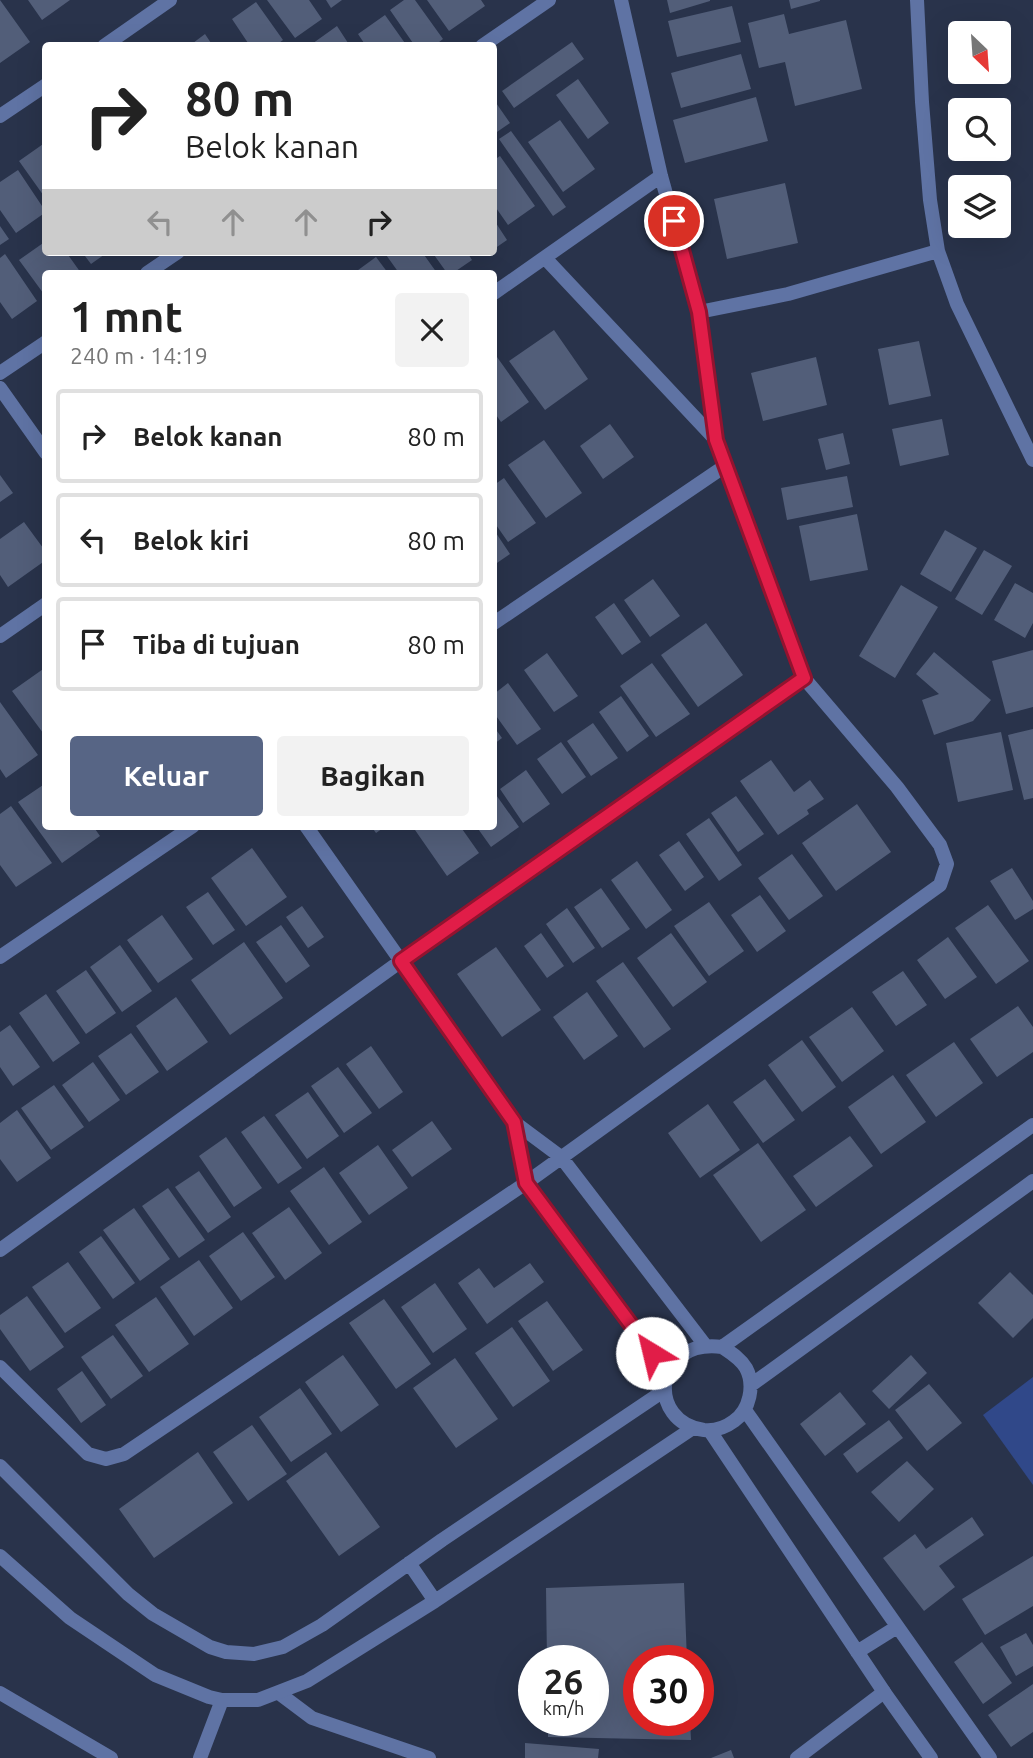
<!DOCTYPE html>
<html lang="id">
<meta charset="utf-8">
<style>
body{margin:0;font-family:Ubuntu,sans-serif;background:#f2f2f2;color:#222;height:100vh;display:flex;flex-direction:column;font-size:26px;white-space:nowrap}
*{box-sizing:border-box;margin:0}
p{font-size:23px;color:#767676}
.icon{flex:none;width:38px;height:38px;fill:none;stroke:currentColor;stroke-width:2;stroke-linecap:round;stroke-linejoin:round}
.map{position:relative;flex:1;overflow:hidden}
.side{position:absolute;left:42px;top:270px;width:455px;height:560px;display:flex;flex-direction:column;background:#fff;border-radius:7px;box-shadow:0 7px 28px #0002}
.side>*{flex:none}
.top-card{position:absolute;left:42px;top:42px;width:455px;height:214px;border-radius:7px;box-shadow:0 7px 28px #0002;background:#fff;color:#222;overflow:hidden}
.needle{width:46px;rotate:155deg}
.controls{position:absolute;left:948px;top:21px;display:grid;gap:14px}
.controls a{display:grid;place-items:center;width:63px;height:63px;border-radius:7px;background:#fff;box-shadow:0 7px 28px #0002;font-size:35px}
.speed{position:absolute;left:518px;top:1645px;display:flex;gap:14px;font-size:35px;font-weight:700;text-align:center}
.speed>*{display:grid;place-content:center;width:91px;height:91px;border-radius:50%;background:#fff;box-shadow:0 7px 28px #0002;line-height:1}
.speed small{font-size:18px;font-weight:400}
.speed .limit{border:10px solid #d22;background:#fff;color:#111}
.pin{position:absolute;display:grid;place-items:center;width:60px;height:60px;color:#fff;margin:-30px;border:4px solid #fff;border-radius:50%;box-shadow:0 2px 7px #0007}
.me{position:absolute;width:77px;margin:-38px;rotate:324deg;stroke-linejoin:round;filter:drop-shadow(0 0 5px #0008)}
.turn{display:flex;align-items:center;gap:24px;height:147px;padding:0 28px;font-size:32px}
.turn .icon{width:91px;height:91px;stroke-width:2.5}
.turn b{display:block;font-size:49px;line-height:60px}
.lanes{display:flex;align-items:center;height:66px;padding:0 28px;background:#0003;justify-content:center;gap:35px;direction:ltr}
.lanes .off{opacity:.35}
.round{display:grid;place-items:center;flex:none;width:74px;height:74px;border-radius:7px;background:#f2f2f2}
.summary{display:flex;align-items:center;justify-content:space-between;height:119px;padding:0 28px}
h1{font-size:42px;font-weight:700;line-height:52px}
.button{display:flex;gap:14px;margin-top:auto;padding:14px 28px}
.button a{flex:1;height:80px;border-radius:7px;background:#576585;color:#fff;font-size:28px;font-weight:700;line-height:80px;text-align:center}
.button a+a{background:#f2f2f2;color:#222}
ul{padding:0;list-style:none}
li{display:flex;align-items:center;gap:21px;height:94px;margin:0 14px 10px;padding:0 14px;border:4px solid #e0e0e0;border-radius:7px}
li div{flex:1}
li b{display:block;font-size:26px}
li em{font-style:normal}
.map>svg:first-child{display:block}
.green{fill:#304889}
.building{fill:#525e79}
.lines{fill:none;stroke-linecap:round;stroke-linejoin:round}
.service{stroke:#5f73a4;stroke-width:14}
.minor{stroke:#5f73a4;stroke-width:14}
.route-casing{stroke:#92132f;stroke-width:18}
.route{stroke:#e11d48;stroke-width:12}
</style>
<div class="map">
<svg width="1033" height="1758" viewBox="0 0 1033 1758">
<rect width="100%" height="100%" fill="#29334b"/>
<path class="green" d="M1033,1377V1485L983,1415Z"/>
<path class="building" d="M0,0L30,42L0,63Z
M28,0H70L42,20Z
M267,0H309L322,19L295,38Z
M326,0H342L331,8Z
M404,0H415L443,39L434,46H415L390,10Z
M427,0H481L485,6L449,31Z
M667,0H710V1L670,13Z
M789,0H820V1L791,9Z
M256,2L283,40L275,46H250L232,19Z
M732,6L741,42L677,57L668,21Z
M784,14L789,34L846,20L862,89L795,106L785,62L759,68L748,23Z
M385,15L407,46H366L358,34Z
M337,26L350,46H309Z
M205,34L213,46H189Z
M572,42L584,59L514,108L502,91Z
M741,54L751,89L681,108L671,73Z
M578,79L609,123L588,139L556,95Z
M756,97L768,141L685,163L673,120Z
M494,100L510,123L494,134Z
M560,120L595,169L563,192L528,142Z
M511,131L566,207L553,216L499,139Z
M46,142V199L19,161Z
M500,156L535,206L508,225L494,205V160Z
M18,170L46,212L16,233L0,210V182Z
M785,183L798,243L727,259L714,199Z
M494,220L507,240L494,249Z
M0,226L9,239L0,245Z
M46,241V252H66L81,273H46V297L19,260Z
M82,252H108L91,264Z
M384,252H422L437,273H399Z
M432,252H467L472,260L453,273H447Z
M5,254L37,301L12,319L0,302V258Z
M376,257L388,273H354Z
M554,330L588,379L545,410L509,361Z
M919,341L931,396L889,405L878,349Z
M497,357L529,402L501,422L494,412V360Z
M816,357L827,405L763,421L751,373Z
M942,419L949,455L900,466L892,429Z
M610,424L634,457L603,479L580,446Z
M843,433L850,464L826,470L818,439Z
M544,440L582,493L546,518L508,465Z
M0,475L13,493L0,502Z
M847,476L853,507L787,520L781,488Z
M504,478L536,523L508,542L494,522V485Z
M857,514L868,570L810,581L799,526Z
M24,522L46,552V560L8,587L0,575V539Z
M494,530L510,554L494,565Z
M945,530L977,548L951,592L920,574Z
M984,550L1012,566L982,615L955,599Z
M653,579L680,616L650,637L624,600Z
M1015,583L1033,593V623L1025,638L994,620Z
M901,585L938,607L895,678L859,656Z
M614,603L641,642L622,655L595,617Z
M706,623L743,675L698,707L661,655Z
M1033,650V707L1006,714L992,661Z
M934,652L991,700L973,721L934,735L922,700L939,694L916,674Z
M547,653L578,696L554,712L524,670Z
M652,663L690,714L656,737L620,686Z
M46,667V737L12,691Z
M508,683L541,729L517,745L494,713V694Z
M621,696L649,736L627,752L599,712Z
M0,702L38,755L6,778L0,769Z
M593,723L618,758L591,776L567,741Z
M494,727L502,738L494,744Z
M1033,729V798L1024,800L1008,735Z
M1001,732L1013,790L958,802L946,743Z
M561,742L586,777L562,794L537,759Z
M771,760L794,792L810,780L824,799L807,810L809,814L778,835L740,781Z
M526,770L550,804L523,823L500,789Z
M46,783V826H93L100,836L62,863L18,802Z
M494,792L519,827L491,847L476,826H494Z
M736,796L764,834L738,852L711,813Z
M857,804L891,852L836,891L802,843Z
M11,806L52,863L16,887L0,865V814Z
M709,818L742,865L719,881L686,834Z
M371,826H386L376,833Z
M421,826H460L479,853L447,876L415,830Z
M679,841L704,877L685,891L659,855Z
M252,848L287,897L246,926L211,878Z
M792,854L823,896L789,920L758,878Z
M637,861L672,910L646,929L611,880Z
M1012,868L1033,901V909L1015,920L990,881Z
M601,888L630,929L602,948L574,907Z
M208,892L235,930L213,945L186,907Z
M760,895L786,931L757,952L731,915Z
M709,902L744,951L709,976L674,926Z
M988,905L1029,961L996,984L955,928Z
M302,906L324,937L308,948L286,917Z
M567,908L595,948L573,963L546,924Z
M162,915L193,959L158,983L127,940Z
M281,925L310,966L286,983L256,942Z
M541,933L564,966L547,978L524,946Z
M671,933L707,982L673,1007L637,958Z
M948,937L977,977L945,999L917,960Z
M244,942L283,998L230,1035L191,980Z
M120,945L152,991L122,1012L90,967Z
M496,947L541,1010L502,1037L457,974Z
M623,962L671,1029L644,1048L596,981Z
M86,970L116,1013L86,1034L56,991Z
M903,971L927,1005L896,1026L872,992Z
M587,992L618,1036L584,1060L553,1017Z
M46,994L80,1043L53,1062L19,1013Z
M176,997L208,1042L167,1071L136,1026Z
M1018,1006L1033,1027V1052L997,1077L970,1039Z
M852,1007L884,1051L842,1082L809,1037Z
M10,1025L40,1067L13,1086L0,1067V1032Z
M131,1033L159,1072L126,1095L98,1056Z
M802,1040L836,1087L802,1112L768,1065Z
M954,1042L983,1083L936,1117L906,1075Z
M371,1046L403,1092L379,1109L346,1064Z
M93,1062L120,1100L89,1122L62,1085Z
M338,1067L372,1113L344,1133L311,1086Z
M893,1075L926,1122L881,1154L848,1107Z
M765,1079L795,1120L763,1143L733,1102Z
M54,1085L84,1127L51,1150L21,1108Z
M308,1092L339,1136L307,1159L275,1115Z
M708,1104L740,1150L700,1178L668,1133Z
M17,1110L51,1158L17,1182L0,1159V1123Z
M264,1116L302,1168L278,1184L241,1132Z
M432,1121L452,1149L412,1177L392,1150Z
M850,1136L873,1166L816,1207L793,1176Z
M226,1137L262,1188L234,1207L199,1156Z
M758,1143L806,1210L761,1242L713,1175Z
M378,1145L408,1188L369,1215L339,1173Z
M324,1167L362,1222L329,1245L290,1191Z
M199,1171L231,1217L208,1233L175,1187Z
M168,1188L205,1240L179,1258L142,1206Z
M289,1207L322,1253L285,1280L252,1233Z
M134,1208L170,1259L140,1281L103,1230Z
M243,1232L275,1277L241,1301L209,1256Z
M101,1236L135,1283L113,1299L79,1252Z
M199,1260L233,1308L194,1336L160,1287Z
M68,1262L101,1308L65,1333L32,1287Z
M530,1263L544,1282L487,1324L458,1283L479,1268L494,1288Z
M1010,1272L1033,1295V1318L1013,1338L978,1303Z
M435,1283L467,1329L433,1353L401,1307Z
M27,1296L64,1347L30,1371L0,1329V1315Z
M156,1297L189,1344L149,1372L115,1325Z
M384,1299L431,1364L396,1389L349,1323Z
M547,1301L583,1350L553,1371L518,1321Z
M512,1327L550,1381L513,1407L475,1353Z
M113,1335L143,1376L111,1399L81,1357Z
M343,1355L379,1405L341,1432L305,1382Z
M911,1355L927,1373L889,1409L872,1391Z
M455,1358L498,1419L456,1448L413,1388Z
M82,1371L106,1405L81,1423L57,1389Z
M929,1384L962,1423L927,1451L895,1410Z
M300,1388L332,1434L291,1462L259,1417Z
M840,1392L866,1424L825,1456L800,1424Z
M889,1420L903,1438L857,1473L843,1454Z
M252,1425L287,1474L248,1501L213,1452Z
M198,1452L233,1503L154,1558L119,1509Z
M326,1452L380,1527L339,1556L286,1481Z
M907,1461L934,1489L899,1522L871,1492Z
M972,1517L984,1535L939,1566L955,1587L924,1611L883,1558L915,1534L926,1549Z
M1033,1556V1606L985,1635L962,1599Z
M684,1583L687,1661H639V1720H690L691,1740L548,1737V1720H593V1661H547L546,1588Z
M1026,1633L1033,1645V1666L1016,1676L1000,1647Z
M982,1642L1012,1683L983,1704L954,1662Z
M1033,1684V1732L1011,1747L988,1715Z
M525,1743L599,1749L598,1758H525Z
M731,1750L734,1758H711Z"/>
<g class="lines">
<path class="service" d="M280,1694L312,1718L429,1758
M797,1758L884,1692"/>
<path class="minor" d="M917,0L922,102L930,200L938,251L957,304L1033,460
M104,46L170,0
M482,46L549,0
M0,116L46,85
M545,258L716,440
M147,273L178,252
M494,293L661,176
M699,312L788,294L938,251
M0,373L46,342
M0,388L46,453
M494,623L725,466
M0,636L46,604
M306,826L514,1122L561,1157L705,1345
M0,957L193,826
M514,1122L526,1183L667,1374
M0,1250L401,961L804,678
M722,1347C731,1353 740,1358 746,1368C755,1385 750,1410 734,1421C726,1427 715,1431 704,1430C646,1422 653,1338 722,1347L1033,1125
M0,1367L88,1454L106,1459L124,1454L526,1183L940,885L947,864L940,845L897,787L804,678L725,466L716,440L699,312L661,176L621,0
M751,1385L1033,1181
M745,1410L990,1758
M710,1431L884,1692L931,1758
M0,1466L128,1594L153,1614L210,1647L226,1652L254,1654L283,1647L322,1625L442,1540L665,1390
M0,1556L70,1618L155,1675L209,1697L222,1700H258L307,1681L435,1601L693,1428
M409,1563L435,1601
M857,1652L897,1627
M0,1693L111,1758
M200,1758L222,1700"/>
</g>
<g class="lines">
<defs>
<path id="route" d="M652,1353L526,1183L514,1122L401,961L804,678L716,440L699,312L674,221"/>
</defs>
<use href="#route" class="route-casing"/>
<use href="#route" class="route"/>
</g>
</svg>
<div class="controls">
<a><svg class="needle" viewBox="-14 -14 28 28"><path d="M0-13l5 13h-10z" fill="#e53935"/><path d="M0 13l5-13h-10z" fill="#767676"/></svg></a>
<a><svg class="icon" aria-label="search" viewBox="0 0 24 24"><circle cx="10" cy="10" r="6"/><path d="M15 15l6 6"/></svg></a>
<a><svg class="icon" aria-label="layers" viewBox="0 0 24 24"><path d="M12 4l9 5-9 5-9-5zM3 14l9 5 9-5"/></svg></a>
</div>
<div class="speed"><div>26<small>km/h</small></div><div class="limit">30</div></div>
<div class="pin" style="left:674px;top:221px;background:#d93025"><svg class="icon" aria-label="arrive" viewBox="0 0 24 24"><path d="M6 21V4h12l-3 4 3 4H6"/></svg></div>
<svg class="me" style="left:652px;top:1353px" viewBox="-20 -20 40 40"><circle r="19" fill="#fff"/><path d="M0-13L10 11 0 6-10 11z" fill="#e11d48"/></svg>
<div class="top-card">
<div class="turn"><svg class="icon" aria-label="right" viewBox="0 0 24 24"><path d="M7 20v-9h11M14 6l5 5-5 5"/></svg><div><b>80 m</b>Belok kanan</div></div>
<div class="lanes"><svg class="icon off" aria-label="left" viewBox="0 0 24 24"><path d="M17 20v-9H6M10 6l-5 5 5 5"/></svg><svg class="icon off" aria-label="ahead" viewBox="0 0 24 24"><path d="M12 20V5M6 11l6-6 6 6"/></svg><svg class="icon off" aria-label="ahead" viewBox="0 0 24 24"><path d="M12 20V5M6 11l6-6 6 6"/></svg><svg class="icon" aria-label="right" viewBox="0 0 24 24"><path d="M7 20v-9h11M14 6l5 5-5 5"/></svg></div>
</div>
<section class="side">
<div class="summary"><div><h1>1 mnt</h1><p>240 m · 14:19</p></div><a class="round"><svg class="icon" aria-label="close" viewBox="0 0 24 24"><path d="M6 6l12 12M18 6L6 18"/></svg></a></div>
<ul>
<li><svg class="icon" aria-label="right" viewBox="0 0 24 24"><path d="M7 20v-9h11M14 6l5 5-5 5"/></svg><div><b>Belok kanan</b></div><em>80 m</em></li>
<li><svg class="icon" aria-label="left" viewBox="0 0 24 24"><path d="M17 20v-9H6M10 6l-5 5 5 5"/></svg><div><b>Belok kiri</b></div><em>80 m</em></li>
<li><svg class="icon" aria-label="arrive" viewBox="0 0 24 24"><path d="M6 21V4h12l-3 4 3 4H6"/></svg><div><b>Tiba di tujuan</b></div><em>80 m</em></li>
</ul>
<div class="button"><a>Keluar</a><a>Bagikan</a></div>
</section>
</div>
